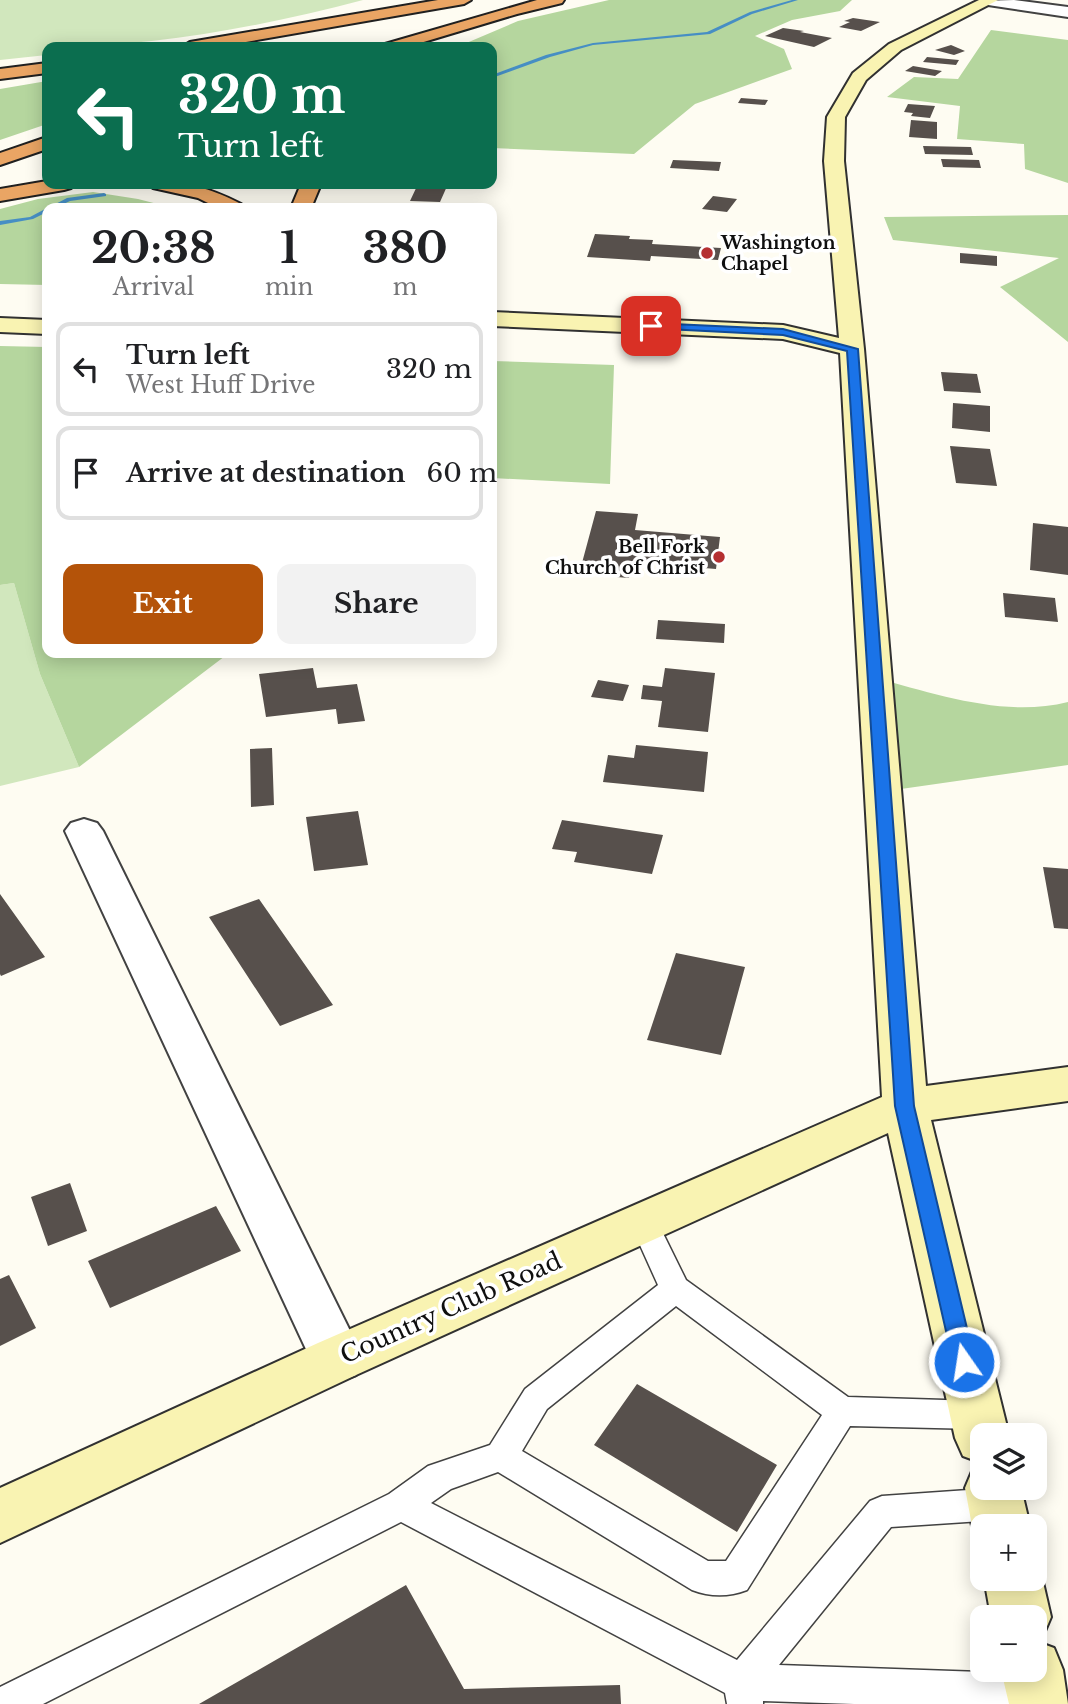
<!DOCTYPE html>
<meta charset="utf-8">
<style>
body{margin:0;font-family:"Libre Baskerville",serif;background:#f2f2f2;color:#202124;height:100vh;display:flex;flex-direction:column;font-size:26px;white-space:nowrap}
*{box-sizing:border-box;margin:0}
p{font-size:23px;color:#757577}
.icon{flex:none;width:38px;height:38px;fill:none;stroke:currentColor;stroke-width:2;stroke-linecap:round;stroke-linejoin:round}
.map{position:relative;flex:1;overflow:hidden}
.side{position:absolute;left:42px;top:203px;width:455px;height:455px;display:flex;flex-direction:column;background:#fff;border-radius:14px;box-shadow:0 4px 18px #0003}
.side>*{flex:none}
.guide{position:absolute;left:42px;top:42px;width:455px;height:147px;border-radius:14px;box-shadow:0 4px 18px #0003;background:#0b6e4f;color:#fff;overflow:hidden}
.controls{position:absolute;left:970px;top:1423px;display:grid;gap:14px}
.controls a{display:grid;place-items:center;width:77px;height:77px;border-radius:14px;background:#fff;box-shadow:0 4px 18px #0003;font-size:35px}
.pin{position:absolute;display:grid;place-items:center;width:60px;height:60px;color:#fff;margin:-30px;border-radius:14px;box-shadow:0 4px 10px #0006}
.me{position:absolute;width:77px;margin:-38px;rotate:347deg;stroke-linejoin:round;filter:drop-shadow(0 0 5px #0008)}
.turn{display:flex;align-items:center;gap:24px;height:147px;padding:0 21px;font-size:32px}
.turn .icon{width:91px;height:91px;stroke-width:2.5}
.turn b{display:block;font-size:49px;line-height:60px}
.eta{display:flex;justify-content:space-evenly;align-items:center;height:119px;text-align:center}
.eta b{font-size:42px;font-weight:700;line-height:49px}
.cta{display:flex;gap:14px;margin-top:auto;padding:14px 21px}
.cta a{flex:1;height:80px;border-radius:14px;background:#b45309;color:#fff;font-size:28px;font-weight:700;line-height:80px;text-align:center}
.cta a+a{background:#f2f2f2;color:#202124}
ul{padding:0;list-style:none}
li{display:flex;align-items:center;gap:21px;height:94px;margin:0 14px 10px;padding:0 7px;border:4px solid #e0e0e0;border-radius:14px}
li div{flex:1}
li b{display:block;font-size:26px}
li em{font-style:normal}
.map>svg:first-child{display:block}
.green{fill:#d1e7bd}
.forest{fill:#b5d69e}
.lines{fill:none;stroke-linecap:round;stroke-linejoin:round}
.stream{fill:#468ec4;fill-rule:evenodd}
.building{fill:#57504c}
.lane-casing{stroke:#424242;stroke-width:3}
.street-casing{stroke:#424242;stroke-width:4}
.secondary-casing{stroke:#313131;stroke-width:4}
.highway-casing{stroke:#202020;stroke-width:4}
.lane{fill:#fff;fill-rule:evenodd}
.street{fill:#fff;fill-rule:evenodd}
.secondary{fill:#f9f3b2;fill-rule:evenodd}
.highway{fill:#eaa564;fill-rule:evenodd}
.route{fill:#1a73e8;stroke:#114b97;stroke-width:2}
.poi-dot{fill:#b53032;stroke:#fff;stroke-width:2.5}
.labels{text-anchor:middle;stroke-width:7;stroke-linejoin:round;paint-order:stroke}
.far-poi-label{font-size:18px;font-weight:bold;fill:#0f0f0f;stroke:#fff;text-anchor:start}
.near-street-label{font-size:24px;fill:#0f0f0f;stroke:#fff}
</style>
<div class="map">
<svg width="1068" height="1704" viewBox="0 0 1068 1704">
<rect width="100%" height="100%" fill="#fefcf2"/>
<path class="green" d="M0,0H363C260,27 153,47 47,47V55L0,60Z
M14,583L40,674L79,767L0,786V585Z"/>
<path class="forest" d="M609,0H852L840,11L792,20L755,36L784,49L792,69L695,104L634,154L492,148V47H457L518,21Z
M991,30L1068,40V183L1025,169L1024,144L957,139L960,106L887,97L914,77L958,79Z
M47,81V124L0,140V89Z
M93,192L138,199L173,208H47V285L0,284V209L38,199Z
M1068,215V342L1000,287L1059,258L893,240L884,217Z
M0,346L47,347V653H229L79,767L40,674L14,583L0,585Z
M492,361L614,365L610,484L492,478Z
M875,678C937,694 1004,718 1068,702V765L894,790Z"/>
<g class="lines">
<path class="stream" d="M792,0H798L752,14L710,34L593,45L550,57L492,78V75L546,55L593,43L707,32L750,12Z
M104,193L106,194V196L70,201L55,208H48L67,198Z
M47,208V212L33,219L0,225V221L30,217Z"/>
</g>
<path class="building" d="M853,18L880,22L861,31L839,27L850,22L844,21Z
M783,28L804,31L800,32L832,38L814,47L765,36Z
M951,45L965,51L954,55L935,50Z
M927,57L959,60L956,65L923,62Z
M913,66L942,71L935,76L905,71Z
M741,98L768,100L765,105L738,103Z
M908,104L935,106L930,118L911,116L913,113L904,112Z
M911,120L937,122V139L909,137Z
M923,146L971,147L973,155L925,154Z
M941,159L979,160L981,168L943,167Z
M673,160L721,162L719,171L670,168Z
M418,184H448L440,202L410,201Z
M713,196L737,199L727,212L702,209Z
M595,234L630,236L629,239L653,240L652,244L721,248L718,260L651,256L650,261L587,257Z
M960,253L997,256V266L960,263Z
M941,372L977,374L981,393L944,391Z
M953,403L990,406V432L952,428Z
M950,446L990,449L997,486L956,483Z
M596,511L638,514L635,530L720,537L716,569L633,562L629,578L579,574Z
M1033,523L1068,527V575L1030,570Z
M1003,593L1055,598L1058,622L1005,617Z
M658,620L725,624L724,643L656,639Z
M313,668L317,688L357,684L365,721L338,724L336,709L266,717L259,674Z
M665,668L715,673L708,732L658,727L662,701L641,699L643,685L662,687Z
M598,680L629,685L623,701L591,697Z
M636,745L708,752L704,792L603,782L608,755L634,758Z
M272,748L274,805L251,807L250,749Z
M358,811L368,865L314,871L306,817Z
M562,820L663,835L652,874L574,862L577,852L552,849Z
M1043,867L1068,869V929L1054,928Z
M0,894L45,957L1,976L0,974Z
M259,899L333,1005L280,1026L209,917Z
M676,953L745,967L721,1055L647,1040Z
M70,1183L87,1231L48,1246L31,1197Z
M216,1206L241,1251L110,1308L88,1261Z
M9,1275L36,1328L0,1346V1279Z
M637,1384L777,1465L737,1532L594,1445Z
M406,1585L464,1689L620,1685L621,1704H199Z"/>
<g class="lines">
<defs>
<path id="lane" d="M644,1211L654,1215L686,1280L848,1397L977,1401L988,1405L993,1415L988,1425L977,1429L850,1426L747,1590C729,1597 710,1597 692,1590L498,1472L451,1489L431,1503L737,1660L870,1501L882,1496L997,1488L1009,1493L1014,1504L1009,1515L997,1520L891,1527L779,1665L1037,1674L1050,1679L1055,1692L1050,1704H854L763,1701V1704H727L725,1693L401,1522L43,1704H0V1687L389,1494L428,1466L490,1445L525,1389L658,1285L630,1223L634,1215ZM676,1306L822,1415L726,1561H708L522,1451L547,1409Z"/>
<path id="street" d="M1014,0L1068,7V17L988,5L981,1Z
M84,819L97,823L103,831L356,1343L363,1359L356,1375L337,1382L318,1375L65,831L71,823Z"/>
<path id="secondary" d="M979,0H998L901,50L866,80L845,117L844,161L864,349L926,1086L1068,1067V1101L931,1120L1009,1435H982V1463L963,1456L955,1438L888,1133L356,1375L0,1543V1488L318,1343L882,1097L840,353L783,339L492,326V312L783,325L839,338L824,161L827,117L853,73L889,44Z
M0,318L47,320V334L0,332Z
M982,1466V1488H1021L1030,1526H982V1546L972,1526L965,1488L973,1469Z
M1034,1559L1042,1578L1051,1617L1042,1638L1035,1641L1054,1648L1063,1670L1068,1704H1009L1001,1670H1034V1617H991L984,1578H1034Z"/>
<path id="highway" d="M438,0H471L464,4L217,47H182L190,42Z
M537,0H564L562,3L517,14L407,47H383L385,44Z
M47,63V73L0,79V69Z
M47,137V149L0,165V153Z
M47,181V184H74L71,188L64,190L0,201V189Z
M150,184C187,182 208,187 241,204L244,208H218L198,198L153,188Z
M301,184H321L311,208H291Z"/>
</defs>
<use href="#lane" class="lane-casing"/>
<use href="#street" class="street-casing"/>
<use href="#secondary" class="secondary-casing"/>
<use href="#highway" class="highway-casing"/>
<use href="#lane" class="lane"/>
<use href="#street" class="street"/>
<use href="#secondary" class="secondary"/>
<use href="#highway" class="highway"/>
</g>
<path class="route" d="M651,323L783,329L858,349L914,1106L975,1362L972,1369L964,1372L956,1369L953,1362L895,1106L847,351L783,335L647,328V324Z"/>
<g class="poi-dot">
<circle cx="707" cy="253" r="7"/>
<circle cx="719" cy="557" r="7"/>
</g>
<g class="labels">
<g class="far-poi-label">
<text x="721" y="249">Washington<tspan x="721" dy="21">Chapel</tspan></text>
<text x="705" y="553" text-anchor="end">Bell Fork<tspan x="705" dy="21">Church of Christ</tspan></text>
</g>
<g class="near-street-label">
<text transform="translate(451 1308) rotate(-24)" y="8">Country Club Road</text>
</g>
</g>
</svg>
<div class="controls">
<a><svg class="icon" aria-label="layers" viewBox="0 0 24 24"><path d="M12 4l9 5-9 5-9-5zM3 14l9 5 9-5"/></svg></a>
<a>+</a>
<a>−</a>
</div>
<div class="pin" style="left:651px;top:326px;background:#d93025"><svg class="icon" aria-label="arrive" viewBox="0 0 24 24"><path d="M6 21V4h12l-3 4 3 4H6"/></svg></div>
<svg class="me" style="left:964px;top:1362px" viewBox="-20 -20 40 40"><circle r="17" fill="#1a73e8" stroke="#fff" stroke-width="3"/><path d="M0-11L8 9 0 5-8 9z" fill="#fff"/></svg>
<div class="guide">
<div class="turn"><svg class="icon" aria-label="left" viewBox="0 0 24 24"><path d="M17 20v-9H6M10 6l-5 5 5 5"/></svg><div><b>320 m</b>Turn left</div></div>
</div>
<section class="side">
<div class="eta">
<div><b>20:38</b><p>Arrival</p></div>
<div><b>1</b><p>min</p></div>
<div><b>380</b><p>m</p></div>
</div>
<ul>
<li><svg class="icon" aria-label="left" viewBox="0 0 24 24"><path d="M17 20v-9H6M10 6l-5 5 5 5"/></svg><div><b>Turn left</b><p>West Huff Drive</p></div><em>320 m</em></li>
<li><svg class="icon" aria-label="arrive" viewBox="0 0 24 24"><path d="M6 21V4h12l-3 4 3 4H6"/></svg><div><b>Arrive at destination</b></div><em>60 m</em></li>
</ul>
<div class="cta"><a>Exit</a><a>Share</a></div>
</section>
</div>
